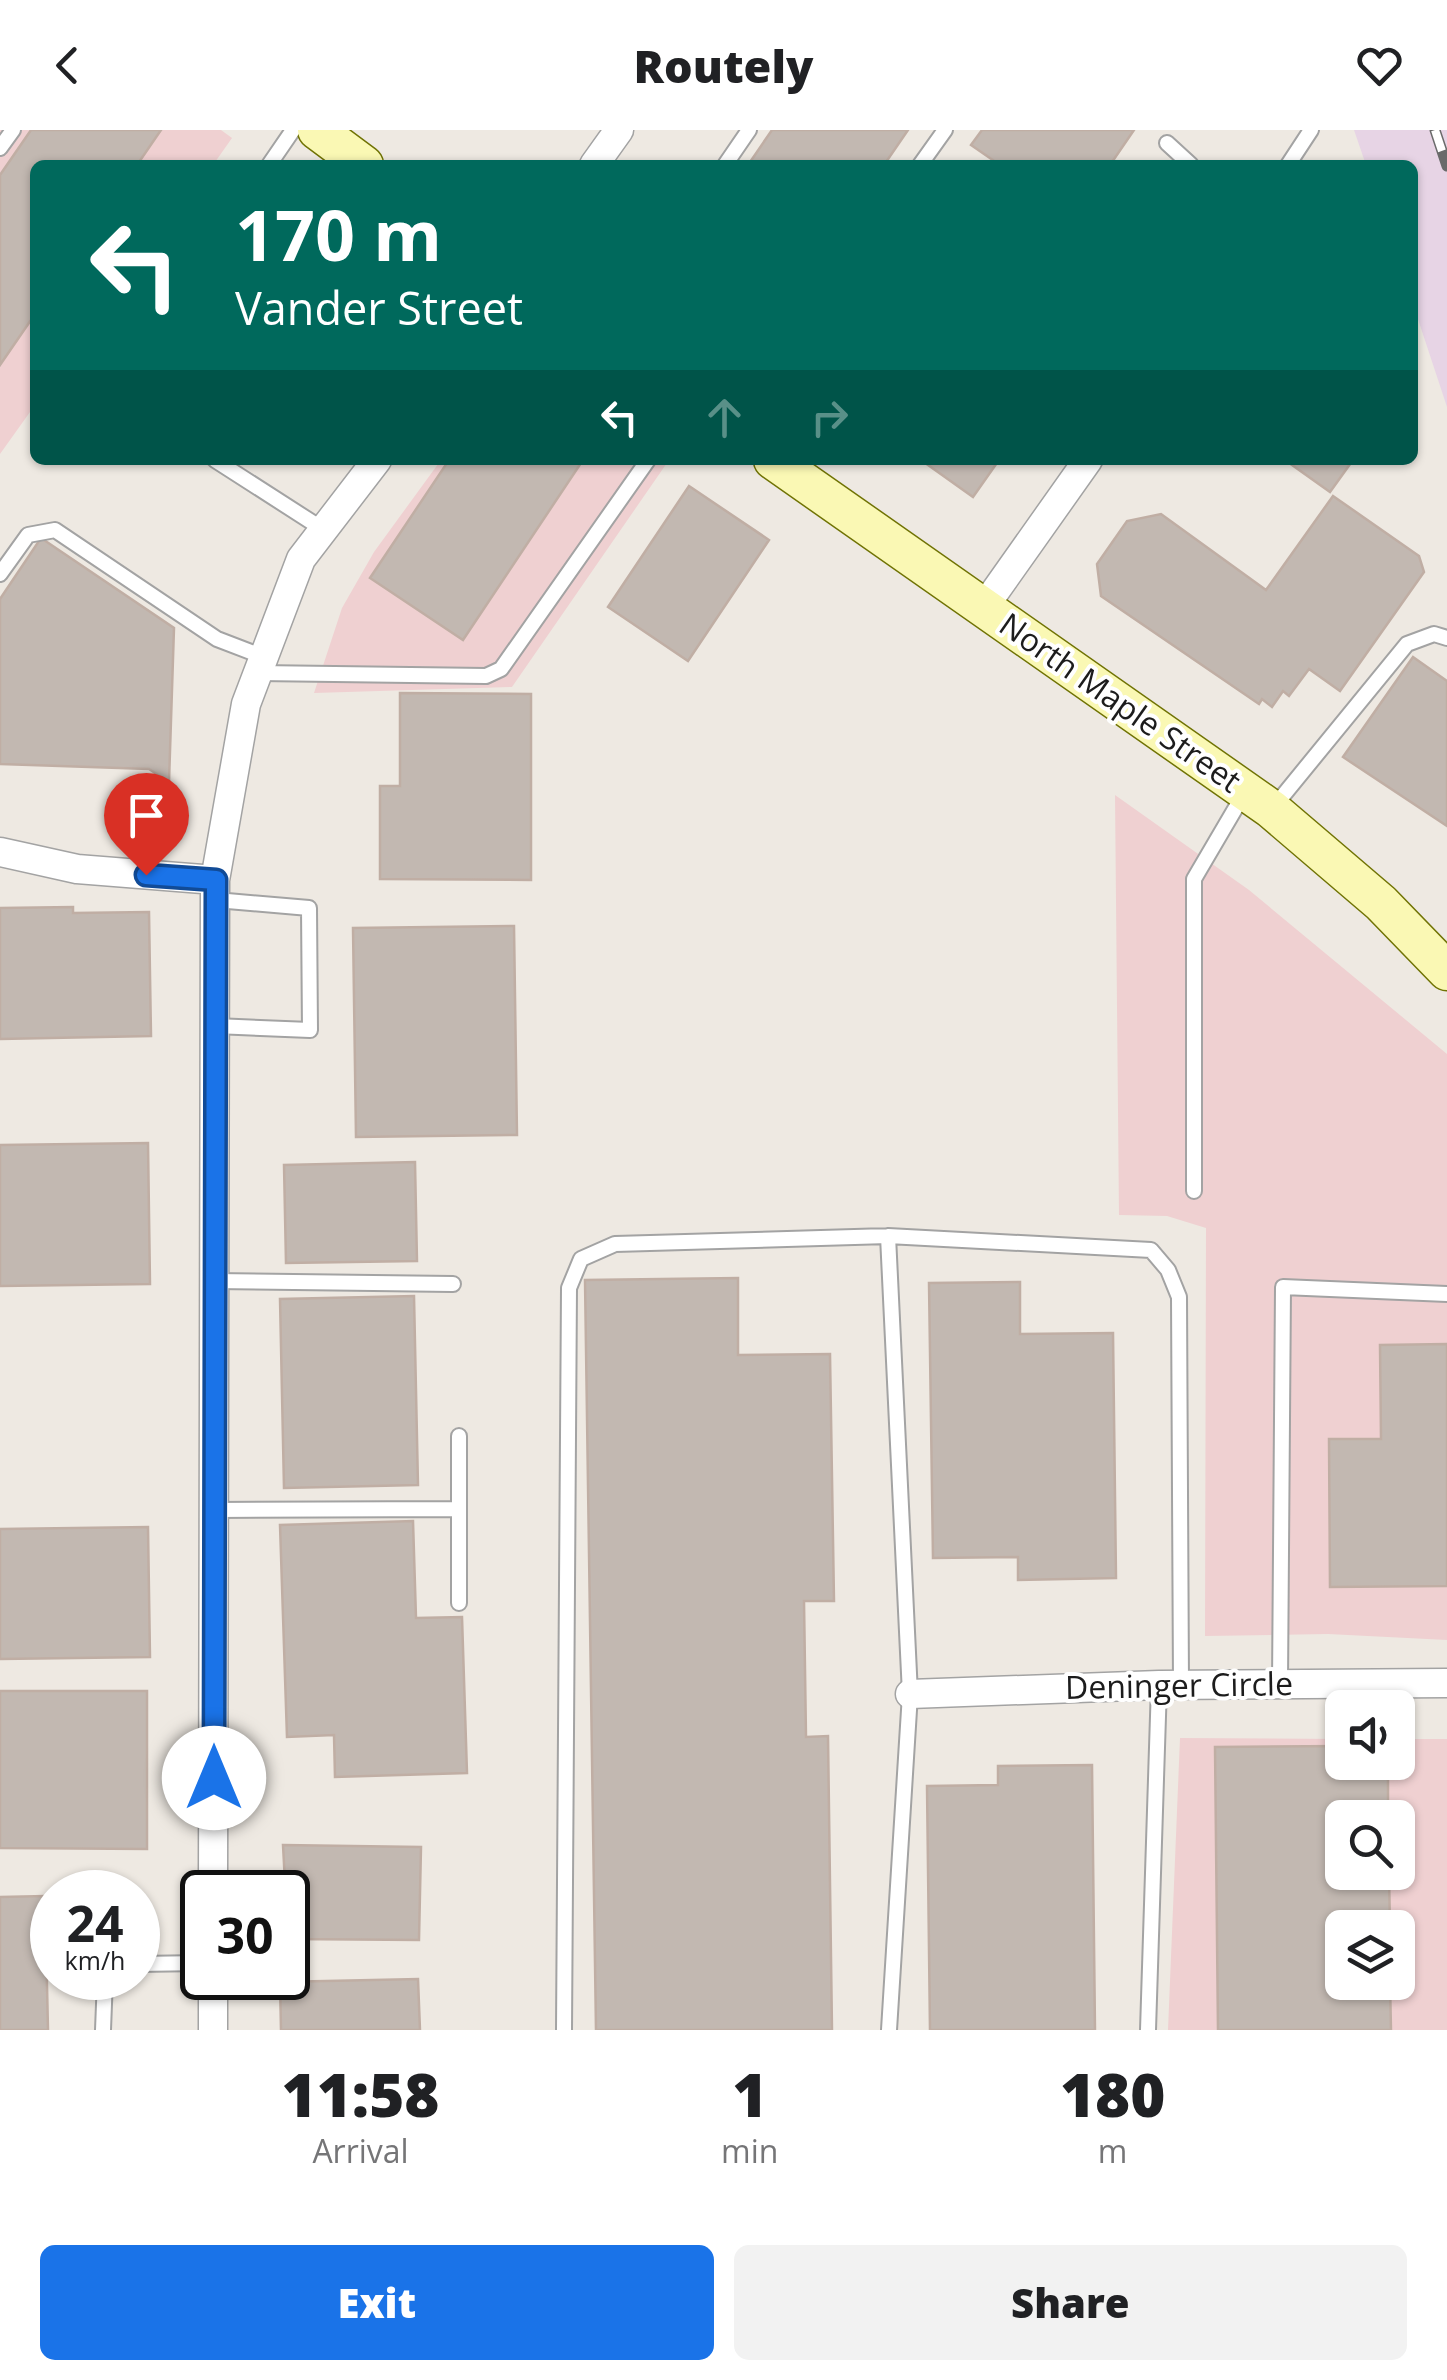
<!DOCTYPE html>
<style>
body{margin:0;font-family:"Open Sans",sans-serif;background:#f2f2f2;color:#202124;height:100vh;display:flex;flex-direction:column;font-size:38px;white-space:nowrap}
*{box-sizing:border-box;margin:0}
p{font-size:32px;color:#757577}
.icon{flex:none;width:55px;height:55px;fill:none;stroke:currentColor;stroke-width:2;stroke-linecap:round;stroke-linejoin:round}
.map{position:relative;height:1900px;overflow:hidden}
.side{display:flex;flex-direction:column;background:#fff;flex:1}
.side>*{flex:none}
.guide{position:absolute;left:30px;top:30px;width:1388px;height:305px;border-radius:15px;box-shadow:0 2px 8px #0004;background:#00695c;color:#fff;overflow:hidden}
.tools{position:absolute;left:1325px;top:1560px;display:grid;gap:20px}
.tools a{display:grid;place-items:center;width:90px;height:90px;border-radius:15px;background:#fff;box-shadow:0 2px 8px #0004;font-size:50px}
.speed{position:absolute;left:30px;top:1740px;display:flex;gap:20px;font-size:50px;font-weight:700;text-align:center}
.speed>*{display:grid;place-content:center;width:130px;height:130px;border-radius:50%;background:#fff;box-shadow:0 2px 8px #0004;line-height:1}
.speed small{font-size:25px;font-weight:400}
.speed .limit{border:5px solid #111;border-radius:15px;background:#fff;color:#111}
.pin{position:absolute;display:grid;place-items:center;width:85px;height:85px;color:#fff;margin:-102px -42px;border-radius:50% 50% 50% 0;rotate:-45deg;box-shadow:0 0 10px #0007}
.pin .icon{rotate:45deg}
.me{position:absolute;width:110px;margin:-55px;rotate:0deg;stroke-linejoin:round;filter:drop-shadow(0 0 8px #0008)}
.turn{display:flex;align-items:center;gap:35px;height:210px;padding:0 40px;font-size:45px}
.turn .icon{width:130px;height:130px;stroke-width:2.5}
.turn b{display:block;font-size:70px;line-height:85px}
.lanes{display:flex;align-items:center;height:95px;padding:0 40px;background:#0003;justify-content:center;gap:50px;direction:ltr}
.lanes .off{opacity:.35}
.eta{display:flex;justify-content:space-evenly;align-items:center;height:170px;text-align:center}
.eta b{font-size:60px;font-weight:800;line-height:70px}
.cta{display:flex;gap:20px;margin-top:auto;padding:20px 40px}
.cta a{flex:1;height:115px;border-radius:15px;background:#1a73e8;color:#fff;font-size:40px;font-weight:800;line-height:115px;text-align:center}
.cta a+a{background:#f2f2f2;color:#202124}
header{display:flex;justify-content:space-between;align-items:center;height:130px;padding:0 40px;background:#fff;font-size:45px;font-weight:800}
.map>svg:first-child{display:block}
.commercial{fill:#efd0d1;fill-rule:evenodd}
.industrial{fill:#e7d4e5}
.building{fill:#c2b8b1;stroke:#c0aea4;stroke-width:2.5}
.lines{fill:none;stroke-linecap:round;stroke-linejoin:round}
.lane-casing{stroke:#a3a3a3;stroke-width:18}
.street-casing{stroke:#a3a3a3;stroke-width:31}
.secondary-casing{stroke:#707304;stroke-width:41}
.lane{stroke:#fff;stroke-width:14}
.street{stroke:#fff;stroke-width:28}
.secondary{stroke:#faf8b4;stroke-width:38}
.rail-casing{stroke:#6a6a6a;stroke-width:11}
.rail{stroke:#fff;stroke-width:8;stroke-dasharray:22;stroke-linecap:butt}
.route-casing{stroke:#114b97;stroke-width:25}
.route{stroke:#1a73e8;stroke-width:18}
.labels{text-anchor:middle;stroke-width:8;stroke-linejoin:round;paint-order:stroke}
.street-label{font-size:32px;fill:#1c1c1c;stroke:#fff}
</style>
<header><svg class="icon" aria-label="back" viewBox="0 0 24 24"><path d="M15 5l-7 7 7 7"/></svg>Routely<svg class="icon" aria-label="heart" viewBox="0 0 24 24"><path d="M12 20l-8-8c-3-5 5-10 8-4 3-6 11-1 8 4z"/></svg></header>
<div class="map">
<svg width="1447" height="1900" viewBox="0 0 1447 1900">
<rect width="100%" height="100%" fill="#eee9e2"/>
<path class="commercial" d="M0,0H221L232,8L213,35H35V275L0,324Z
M441,330H669L512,557L314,563L342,478L374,422Z
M1115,665L1249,760L1447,924V1510L1328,1504L1205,1506L1206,1098L1167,1086L1119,1085Z
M1180,1608L1342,1609V1632H1398V1609H1447V1900H1168ZM1342,1688H1398V1742H1342ZM1342,1798H1398V1852H1342Z"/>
<path class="industrial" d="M1354,0H1447V277L1413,174L1412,35H1366Z"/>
<path class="building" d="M31,0H161L137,35H35V184L0,235V45Z
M772,0H908L884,35H748Z
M982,0H1134L1110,35H1000L971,15Z
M449,330H583L463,510L370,448Z
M921,330H999L973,367Z
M1285,330H1353L1330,362Z
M689,356L769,410L688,531L608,477Z
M1333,366L1419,426L1424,442L1340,561L1309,539L1289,566L1283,561L1272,577L1262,569L1259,574L1101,466L1097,434L1127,391L1161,384L1266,460Z
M41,408L174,498L169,652L149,639L0,634V469Z
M1413,527L1447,551V696L1343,627Z
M400,563L531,564V750L380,749V656H400Z
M73,777V783L149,782L151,906L0,909V778Z
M514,796L517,1005L356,1007L353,798Z
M148,1013L150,1154L0,1156V1015Z
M415,1032L417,1131L286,1133L284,1035Z
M738,1148V1225L830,1224L834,1471H804L806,1607L828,1606L832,1900H596L585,1150Z
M1020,1152V1204L1113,1203L1116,1448L1018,1450V1427L933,1428L929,1153Z
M414,1166L418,1355L284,1358L280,1169Z
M1447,1214V1456L1330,1457L1329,1309H1381L1380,1215Z
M413,1391L416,1488L462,1487L467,1643L335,1647L334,1605L287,1607L280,1395Z
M148,1397L150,1527L0,1529V1399Z
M0,1561H147V1719L0,1718Z
M1342,1616V1632H1388V1688H1342V1742H1389L1390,1798H1342V1852H1390L1391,1900H1218L1215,1617Z
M1092,1635L1095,1900H930L927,1656L998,1655V1636Z
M283,1715L421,1717L419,1810L288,1809Z
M45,1766L48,1900H0V1767Z
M418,1849L420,1900H281L280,1852Z"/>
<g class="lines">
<defs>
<path id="lane" d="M1167,13L1191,35
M0,18L13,0
M269,35L293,0
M725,35L749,0
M920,35L945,0
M1288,35L1311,0
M215,330L324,400
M0,444L28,405L55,400L217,509L264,527
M258,543L486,546L501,539L648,330
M1272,679L1407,514L1434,504L1447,508
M215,896L310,900L309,778L216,770
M1194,1061V749L1245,662
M888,1106L910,1564L889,1900
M214,1151L453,1154
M459,1306V1379
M214,1380L459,1379V1473
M1280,1553L1283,1157L1447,1164
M138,1834L202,1833
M103,1900L105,1848
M564,1900L569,1158L581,1129L615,1114L888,1106L1151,1120L1168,1140L1179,1167L1181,1555
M1148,1900L1159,1555"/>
<path id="street" d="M594,35L619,0
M984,477L1088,330
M0,722L77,739L215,750
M910,1564L1159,1555L1447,1553
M213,1762L215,750L246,574L301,429L377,330
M213,1900V1848"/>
<path id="secondary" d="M317,0L364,35
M773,330L1271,679L1381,773L1447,841"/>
</defs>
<use href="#lane" class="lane-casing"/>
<use href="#street" class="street-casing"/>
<use href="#secondary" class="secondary-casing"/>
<use href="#lane" class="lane"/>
<use href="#street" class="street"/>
<use href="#secondary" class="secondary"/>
<defs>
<path id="rail" d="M1435,0L1447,36"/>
</defs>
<use href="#rail" class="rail-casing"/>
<use href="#rail" class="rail"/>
</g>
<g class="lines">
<defs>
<path id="route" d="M146,745L216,750L214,1648"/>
</defs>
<use href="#route" class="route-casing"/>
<use href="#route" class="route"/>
</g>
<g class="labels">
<g class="street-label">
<text transform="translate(1120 573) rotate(35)" y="11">North Maple Street</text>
<text transform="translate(1179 1556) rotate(-1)" y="11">Deninger Circle</text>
</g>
</g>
</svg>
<div class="tools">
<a><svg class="icon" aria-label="sound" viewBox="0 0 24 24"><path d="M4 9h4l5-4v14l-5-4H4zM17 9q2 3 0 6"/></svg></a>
<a><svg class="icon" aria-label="search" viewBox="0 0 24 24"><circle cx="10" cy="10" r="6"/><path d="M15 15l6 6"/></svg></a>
<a><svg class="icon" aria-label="layers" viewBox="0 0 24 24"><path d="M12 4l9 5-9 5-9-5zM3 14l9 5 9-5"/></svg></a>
</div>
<div class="speed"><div>24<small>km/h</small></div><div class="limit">30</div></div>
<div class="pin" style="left:146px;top:745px;background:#d93025"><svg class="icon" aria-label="arrive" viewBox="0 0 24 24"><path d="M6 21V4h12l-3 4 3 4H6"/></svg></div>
<svg class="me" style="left:214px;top:1648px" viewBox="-20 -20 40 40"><circle r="19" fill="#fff"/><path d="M0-13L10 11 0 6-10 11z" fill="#1a73e8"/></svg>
<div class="guide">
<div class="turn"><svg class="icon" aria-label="left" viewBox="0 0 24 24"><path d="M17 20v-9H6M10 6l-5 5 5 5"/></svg><div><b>170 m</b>Vander Street</div></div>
<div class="lanes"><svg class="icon" aria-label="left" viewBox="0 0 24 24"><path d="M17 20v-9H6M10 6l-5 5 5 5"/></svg><svg class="icon off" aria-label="ahead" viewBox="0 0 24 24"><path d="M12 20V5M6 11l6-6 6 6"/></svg><svg class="icon off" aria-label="right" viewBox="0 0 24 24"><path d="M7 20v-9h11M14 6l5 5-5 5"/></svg></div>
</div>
</div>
<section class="side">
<div class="eta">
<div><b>11:58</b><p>Arrival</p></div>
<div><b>1</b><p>min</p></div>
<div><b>180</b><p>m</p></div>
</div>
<div class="cta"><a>Exit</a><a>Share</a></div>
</section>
